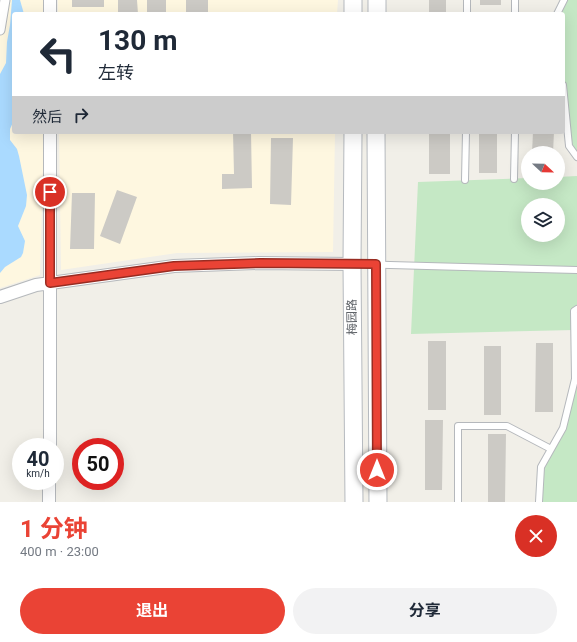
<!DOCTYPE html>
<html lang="zh">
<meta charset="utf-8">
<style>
body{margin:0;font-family:Roboto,"Noto Sans SC",sans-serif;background:#f2f2f3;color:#1f2937;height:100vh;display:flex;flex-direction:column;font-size:15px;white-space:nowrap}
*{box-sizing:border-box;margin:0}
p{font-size:13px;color:#747a83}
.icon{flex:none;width:22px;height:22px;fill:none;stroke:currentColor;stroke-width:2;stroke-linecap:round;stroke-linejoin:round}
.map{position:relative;height:502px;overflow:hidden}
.drawer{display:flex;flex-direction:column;background:#fff;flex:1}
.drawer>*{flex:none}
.hud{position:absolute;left:12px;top:12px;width:553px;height:122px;border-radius:4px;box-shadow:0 4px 16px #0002;background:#fff;color:#1f2937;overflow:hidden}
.needle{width:26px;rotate:112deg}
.fabs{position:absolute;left:521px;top:146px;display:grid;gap:8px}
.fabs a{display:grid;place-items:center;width:44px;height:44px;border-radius:50%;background:#fff;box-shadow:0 4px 16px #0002;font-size:20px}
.speed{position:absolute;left:12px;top:438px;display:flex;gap:8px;font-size:20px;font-weight:700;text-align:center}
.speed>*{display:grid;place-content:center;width:52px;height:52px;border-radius:50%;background:#fff;box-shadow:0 4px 16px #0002;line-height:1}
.speed small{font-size:10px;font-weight:400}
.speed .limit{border:6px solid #d22;background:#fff;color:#111}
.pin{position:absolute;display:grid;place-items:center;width:34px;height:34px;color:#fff;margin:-17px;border:2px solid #fff;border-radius:50%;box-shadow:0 1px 4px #0007}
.me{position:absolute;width:44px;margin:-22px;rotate:0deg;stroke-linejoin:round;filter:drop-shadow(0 0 3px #0008)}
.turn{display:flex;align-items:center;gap:14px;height:84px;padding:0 20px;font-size:18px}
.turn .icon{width:52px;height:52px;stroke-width:2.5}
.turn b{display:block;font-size:28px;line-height:34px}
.then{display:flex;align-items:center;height:38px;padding:0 20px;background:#0003;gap:8px;font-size:15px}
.round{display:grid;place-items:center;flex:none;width:42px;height:42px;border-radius:21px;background:#f2f2f3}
.summary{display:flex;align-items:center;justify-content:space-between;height:68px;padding:0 20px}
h1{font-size:24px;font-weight:700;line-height:30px;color:#ea4335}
.button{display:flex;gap:8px;margin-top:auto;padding:8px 20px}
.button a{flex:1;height:46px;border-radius:24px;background:#ea4335;color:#fff;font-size:16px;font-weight:700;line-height:46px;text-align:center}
.button a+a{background:#f2f2f3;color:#1f2937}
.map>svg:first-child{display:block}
.commercial{fill:#fef7e0}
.green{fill:#c5e8c5;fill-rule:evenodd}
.water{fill:#aadaff}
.building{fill:#cccac5}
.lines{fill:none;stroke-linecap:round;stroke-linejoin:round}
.service-casing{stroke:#b5b8bc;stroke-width:8}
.pedestrian-casing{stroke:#b5b8bc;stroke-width:11}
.minor-casing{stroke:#b5b8bc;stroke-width:14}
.secondary-casing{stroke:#b6babf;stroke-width:19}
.service{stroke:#fff;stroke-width:6}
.pedestrian{stroke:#fff;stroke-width:9}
.minor{stroke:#fff;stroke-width:12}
.secondary{stroke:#fff;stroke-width:17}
.route-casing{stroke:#982c22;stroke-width:10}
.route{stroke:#ea4335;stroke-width:7}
.labels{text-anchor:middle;stroke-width:4;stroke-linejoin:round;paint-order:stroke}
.street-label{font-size:12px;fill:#5f6368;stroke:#fff}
</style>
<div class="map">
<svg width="577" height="502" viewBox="0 0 577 502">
<rect width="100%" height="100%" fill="#f1efe8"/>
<path class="commercial" d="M0,0H43L44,14H14V132H44L40,275L0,288Z
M58,0H338L337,14H58Z
M59,132H335L333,252L177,253L61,270Z"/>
<path class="green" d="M564,0H577V156L569,146L563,85V14H557Z
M577,176V502H539L541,467L563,428L575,379L574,330L411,334L418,182L528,178V183H558V177ZM528,205H558V235H528Z"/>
<path class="water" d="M12,0H20L24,14H14V109L12,113L14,114V120L10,129V140L17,149L19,156L27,195L26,206L18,226L25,241L23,253L21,257L5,267L0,273V74L6,63L7,42L10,25Z"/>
<path class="building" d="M72,0H104V7H72Z
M118,0H137L138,14H118Z
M147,0H166V14H147Z
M186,0H208V14H186Z
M429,0H446V14H429Z
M480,0H501V5H480Z
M233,132H251L252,188L222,189V174H234Z
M429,132H450V174H429Z
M479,132H497V173H479Z
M533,132H554L553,153H532Z
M271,138H293L291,205L270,204Z
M117,190L137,197L120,244L100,236Z
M72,193H95L94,249H70Z
M428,341H446V410H428Z
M536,343H553V412H535Z
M484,346H501V415H484Z
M425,420H443L442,490H425Z
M488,434H506L505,502H488Z"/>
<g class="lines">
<defs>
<path id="service" d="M467,14V0
M515,14V0
M557,14L564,0
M563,85L569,146L577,157
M514,179L515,132
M465,180L466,132
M353,264L577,270
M458,502V426H507L551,449
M539,502L541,467L563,428L575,379L574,311L577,309"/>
<path id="pedestrian" d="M0,30L5,0"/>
<path id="minor" d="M50,0V14
M0,297L36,285L174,266L259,263L352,264
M50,447V132
M49,502V481"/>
<path id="secondary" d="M353,14V0
M377,14V0
M353,132L352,264L354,502
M376,132L378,502"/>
</defs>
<use href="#service" class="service-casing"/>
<use href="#pedestrian" class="pedestrian-casing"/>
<use href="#minor" class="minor-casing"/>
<use href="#secondary" class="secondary-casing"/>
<use href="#service" class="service"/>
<use href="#pedestrian" class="pedestrian"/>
<use href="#minor" class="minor"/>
<use href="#secondary" class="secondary"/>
</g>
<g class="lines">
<defs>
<path id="route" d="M50,192V283L174,266L260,263L376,264L377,470"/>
</defs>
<use href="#route" class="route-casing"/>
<use href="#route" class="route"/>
</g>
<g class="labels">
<g class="street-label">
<text transform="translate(352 317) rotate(-91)" y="4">梅园路</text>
</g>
</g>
</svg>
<div class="fabs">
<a><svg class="needle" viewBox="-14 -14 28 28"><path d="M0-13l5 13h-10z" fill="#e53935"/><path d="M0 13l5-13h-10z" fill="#747a83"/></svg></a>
<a><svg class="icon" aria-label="layers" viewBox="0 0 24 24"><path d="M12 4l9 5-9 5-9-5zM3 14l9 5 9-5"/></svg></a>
</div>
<div class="speed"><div>40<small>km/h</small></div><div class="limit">50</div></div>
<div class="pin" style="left:50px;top:192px;background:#d93025"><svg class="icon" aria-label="arrive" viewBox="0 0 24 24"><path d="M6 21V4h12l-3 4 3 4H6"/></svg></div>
<svg class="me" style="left:377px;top:470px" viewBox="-20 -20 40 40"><circle r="17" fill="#ea4335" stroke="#fff" stroke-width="3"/><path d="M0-11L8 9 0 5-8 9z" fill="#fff"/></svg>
<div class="hud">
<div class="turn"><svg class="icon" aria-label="left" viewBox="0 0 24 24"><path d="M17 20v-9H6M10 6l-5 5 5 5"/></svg><div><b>130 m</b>左转</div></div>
<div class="then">然后<svg class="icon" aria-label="right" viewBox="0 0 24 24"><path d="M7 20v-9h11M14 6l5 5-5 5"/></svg></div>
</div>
</div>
<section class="drawer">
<div class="summary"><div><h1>1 分钟</h1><p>400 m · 23:00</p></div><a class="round" style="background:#d93025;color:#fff"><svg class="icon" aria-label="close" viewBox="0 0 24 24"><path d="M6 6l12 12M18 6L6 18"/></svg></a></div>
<div class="button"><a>退出</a><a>分享</a></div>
</section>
